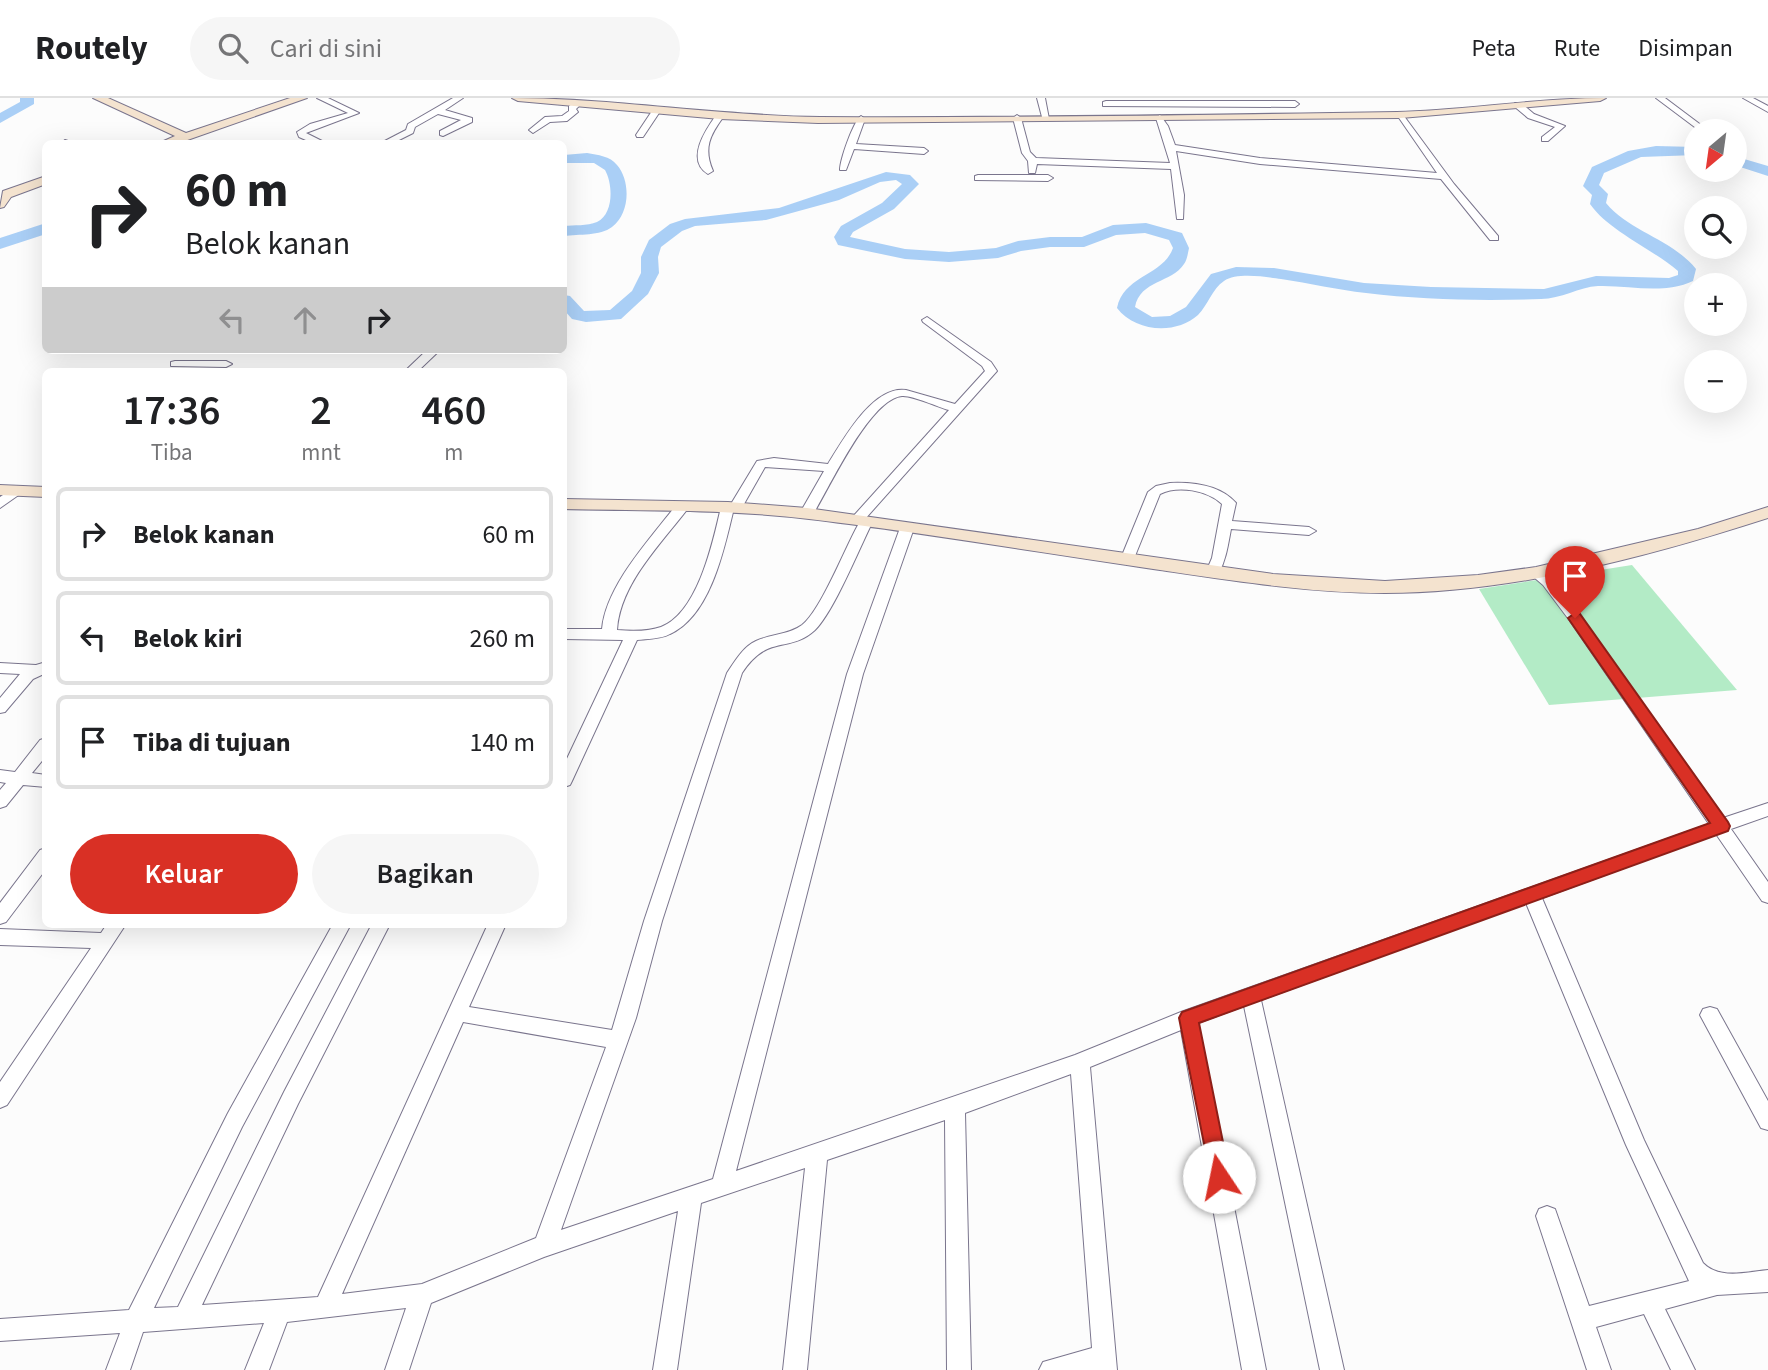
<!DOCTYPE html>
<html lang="id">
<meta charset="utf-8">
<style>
body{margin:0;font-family:"Source Sans 3",sans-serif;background:#f6f6f6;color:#202124;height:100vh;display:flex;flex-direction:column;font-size:26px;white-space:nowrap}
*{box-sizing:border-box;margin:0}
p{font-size:23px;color:#757577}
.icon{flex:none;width:38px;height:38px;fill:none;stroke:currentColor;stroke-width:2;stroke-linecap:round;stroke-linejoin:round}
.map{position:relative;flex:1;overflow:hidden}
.sheet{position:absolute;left:42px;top:270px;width:525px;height:560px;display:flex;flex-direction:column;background:#fff;border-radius:10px;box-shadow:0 7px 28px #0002}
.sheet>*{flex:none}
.hud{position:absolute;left:42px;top:42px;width:525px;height:214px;border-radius:10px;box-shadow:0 7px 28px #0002;background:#fff;color:#202124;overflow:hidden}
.needle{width:46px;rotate:209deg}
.buttons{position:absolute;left:1684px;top:21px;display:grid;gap:14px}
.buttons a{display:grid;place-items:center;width:63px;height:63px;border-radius:50%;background:#fff;box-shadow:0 7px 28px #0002;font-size:35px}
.pin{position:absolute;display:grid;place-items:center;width:60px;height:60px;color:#fff;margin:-72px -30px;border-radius:50% 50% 50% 0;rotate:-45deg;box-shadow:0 0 7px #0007}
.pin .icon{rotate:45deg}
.me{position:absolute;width:77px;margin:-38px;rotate:349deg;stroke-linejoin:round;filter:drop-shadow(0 0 5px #0008)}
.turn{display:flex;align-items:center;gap:24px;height:147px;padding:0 28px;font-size:32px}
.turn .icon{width:91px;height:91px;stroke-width:2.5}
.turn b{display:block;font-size:49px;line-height:60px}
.lanes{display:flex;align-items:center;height:66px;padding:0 28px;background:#0003;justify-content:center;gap:35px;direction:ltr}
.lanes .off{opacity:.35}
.eta{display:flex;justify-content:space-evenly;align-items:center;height:119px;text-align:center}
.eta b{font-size:42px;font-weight:600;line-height:49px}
.button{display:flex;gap:14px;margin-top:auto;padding:14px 28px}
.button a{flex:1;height:80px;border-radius:42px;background:#d93025;color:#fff;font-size:28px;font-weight:600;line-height:80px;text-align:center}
.button a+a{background:#f6f6f6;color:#202124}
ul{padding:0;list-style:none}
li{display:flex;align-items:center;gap:21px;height:94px;margin:0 14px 10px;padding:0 14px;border:4px solid #e0e0e0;border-radius:10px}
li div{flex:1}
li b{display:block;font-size:26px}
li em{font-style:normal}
header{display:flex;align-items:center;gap:42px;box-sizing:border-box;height:98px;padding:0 35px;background:#fff;border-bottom:2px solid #e0e0e0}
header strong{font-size:33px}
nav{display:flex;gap:38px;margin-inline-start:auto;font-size:24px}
.search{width:490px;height:63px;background:#f6f6f6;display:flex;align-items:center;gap:18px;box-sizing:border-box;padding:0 24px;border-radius:38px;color:#757577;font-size:26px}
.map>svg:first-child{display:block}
.green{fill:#b3ebc6}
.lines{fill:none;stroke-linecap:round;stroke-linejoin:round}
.river{fill:#aacff6;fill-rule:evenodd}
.street-casing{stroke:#7a758d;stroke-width:2}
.secondary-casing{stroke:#7a758d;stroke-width:2}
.street{fill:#fff;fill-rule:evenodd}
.secondary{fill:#f4e3cf;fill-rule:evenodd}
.route{fill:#d93025;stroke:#8d1f18;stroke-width:2}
</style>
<header>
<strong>Routely</strong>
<div class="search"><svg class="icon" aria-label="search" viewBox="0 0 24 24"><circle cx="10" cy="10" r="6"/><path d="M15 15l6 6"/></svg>Cari di sini</div>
<nav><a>Peta</a><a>Rute</a><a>Disimpan</a></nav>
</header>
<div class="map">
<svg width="1768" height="1272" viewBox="0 0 1768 1272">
<rect width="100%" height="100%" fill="#fcfcfc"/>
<path class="green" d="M1632,467L1737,592L1549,607L1479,491Z"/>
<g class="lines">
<path class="river" d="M20,0H34V6L0,25V15L20,4Z
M1656,48L1696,49V57L1641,59L1604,75L1599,87L1608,96L1606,105C1630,134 1672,141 1696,171L1693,183C1663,197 1630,187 1598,188C1579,189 1561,201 1541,201C1483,203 1423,202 1366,195C1337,192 1310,185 1281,181C1266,179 1237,174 1224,183C1212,191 1208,207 1198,217C1176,237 1135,234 1117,210C1124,177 1163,178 1173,150L1169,142L1145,135L1116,137L1084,149H1050L1021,153L998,160L949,164L905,161L838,147L834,139L841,128L882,105L902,86L896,82L880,84L839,102L766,122L695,128L682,133L661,149L658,159L659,175L648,196L621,221L586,224L572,221L564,212V197L570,198L584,213L610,212L632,193L641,175V159L649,142L670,126L685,121L779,110L886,74L910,77L919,86L894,111L853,134L850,139L905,151L949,154L996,150L1018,143L1050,139H1082L1113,127L1146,125L1182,135L1189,150C1188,155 1187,162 1184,166C1172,185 1140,182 1135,209L1152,219L1170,218L1186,209L1211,176L1236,169L1274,170L1364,185L1431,189L1544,191L1596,178L1669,180L1678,177V173C1651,150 1609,133 1590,106L1592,97L1583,88L1592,69L1628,53Z
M587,55C598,57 610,58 617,67C631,83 630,116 612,129C600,138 579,136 564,138V128C574,127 587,128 597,124C614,116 613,86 605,72L594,65H564V57Z
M1734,58L1768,68V78L1734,67Z
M46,125V136L0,151V140Z"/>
<defs>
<path id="street" d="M317,0H328L359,15L306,35L328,46H315L299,39L297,34L310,26L348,15Z
M453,0H463L445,12L472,20V24L443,38L440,37V33L461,22L438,16L415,29L413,35L391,46H379L406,32L408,26Z
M1037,0H1045L1049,21L1042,19Z
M1656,0H1665L1709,33H1700Z
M1743,0H1753L1768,8V14Z
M577,3L581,6L576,11L578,14L567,23L550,24L533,35L529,32L545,19L562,18L569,13V8Z
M1106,3H1295L1299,6L1295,9L1103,8V4Z
M1515,5H1521L1534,16L1565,28L1548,43H1542V39L1555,29L1528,20L1515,9Z
M654,10L661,12L643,39H637L636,37Z
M1401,14L1454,86L1498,138V142H1490L1441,81L1260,66L1176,53L1184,97L1183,121H1177L1171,71L1037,66L1035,75H1029L1028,63L1022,55L1013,20L1017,17L1021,20L1030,54L1036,60L1170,65L1156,20L1160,17L1168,28L1175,47L1260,60L1437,75L1397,17Z
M717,16L724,18C710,37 703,50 713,73L708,76C685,62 706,31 717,16Z
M861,18L865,21L856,46L924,50L928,53L924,56L854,51L846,72H840C840,62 853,24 861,18Z
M65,42L68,43L69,46H61Z
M978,77H1048L1053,80L1048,83L975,82V78Z
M927,219L991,264L997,273L865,421L872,425C859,451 834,513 815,532C789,556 768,535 742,575L662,823L636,920L561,1132L713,1081L847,576L900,430L907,426L914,430L863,576L736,1073L1075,957L1181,914L1709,726L1570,523L1543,487L1529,475L1531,472L1536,471L1553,481L1580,517L1723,720L1768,705V718L1731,731L1768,784V805L1762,803L1716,736L1542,800L1644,1042L1703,1165C1720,1182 1746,1174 1768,1172V1194L1717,1197L1665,1211L1695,1272H1671L1644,1216L1596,1229L1611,1272H1587L1536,1118L1539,1111L1547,1108L1555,1111L1589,1208L1689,1183L1626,1047L1526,805L1261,902L1344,1272H1320L1244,908L1198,925L1266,1272H1242L1181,932L1090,969L1117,1272H1039L1043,1264L1092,1250L1071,976L965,1015L971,1272H947L945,1022L827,1062L807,1272H783L805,1070L701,1105L677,1272H653L678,1113L544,1159L431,1205L409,1272H385L406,1210L287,1224L269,1272H245L264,1225L143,1234L130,1272H106L120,1235L0,1243V1221L129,1212L228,1015L333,826H351L242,1029L154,1210L178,1209L284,994L372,826H390L298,1006L202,1207L318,1199L488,826H506L469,909L612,932L644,823L727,575C735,563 743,549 756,543C771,536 788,537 802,527C821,512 845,450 858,427L849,423L949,312C938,309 912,297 902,298C869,301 828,393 812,418H802L800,415L824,373L765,369L740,413L733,414C724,452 710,518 670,536C661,541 647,541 637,542L572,683L570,687L564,689V667L623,542L564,541V531H602C606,487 651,440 677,406H687L689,409C662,445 620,485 617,532C630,533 647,534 661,529C698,515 713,444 721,409L723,406H731L757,363L774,360L828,366C843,342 873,287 906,292L955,306L985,273L982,268L923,224L922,222ZM463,924L606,949L536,1140L422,1186L342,1196Z
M427,252H440L418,273H405Z
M175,263H226L232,266L226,269L171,268V264Z
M1170,385C1193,384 1220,387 1236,405L1232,423L1309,429L1316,433L1309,437L1231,431C1228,447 1226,462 1218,477H1208L1206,474L1212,460L1222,406C1207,392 1178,387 1160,396L1133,463H1123L1121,460L1148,394L1156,388Z
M15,389L20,390V396L0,410V399Z
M46,564V575L33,581L5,614L0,615V600L20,576L0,575V565L36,567Z
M46,640V658L32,675L46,677V689L23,687L6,708L0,710V692L6,685L0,684V672L15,674L40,642Z
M46,750V771L6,824L0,826V805L40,752Z
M107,826H126L7,1007L0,1010V984L91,850L0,847V831L101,835Z
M1710,909L1717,911L1768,1003V1032L1761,1030L1700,917L1703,911Z"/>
<path id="secondary" d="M93,0H108L186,35L290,0H307L176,46H157L175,38Z
M512,0C615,0 717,18 820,19C1012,20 1205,17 1397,14C1467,12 1536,0 1606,0L1600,3L1401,20L818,25L720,21L518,3Z
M46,78V86L11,99L4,109L0,110L3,93Z
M0,387L46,389V399L0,397Z
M564,401L728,404L807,410L1273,476L1385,483L1478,477L1536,469L1698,431L1768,409V420C1647,459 1513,495 1385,495C1310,495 1234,483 1160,472C1043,455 926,435 809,421C728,411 645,413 564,411Z"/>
</defs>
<use href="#street" class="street-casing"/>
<use href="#secondary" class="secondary-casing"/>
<use href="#street" class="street"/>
<use href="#secondary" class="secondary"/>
</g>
<path class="route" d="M1575,515L1580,516L1728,724L1730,728L1728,733L1199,925L1230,1079L1227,1086L1219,1089L1212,1086L1179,920L1182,914L1710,725L1570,523L1568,520Z"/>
</svg>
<div class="buttons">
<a><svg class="needle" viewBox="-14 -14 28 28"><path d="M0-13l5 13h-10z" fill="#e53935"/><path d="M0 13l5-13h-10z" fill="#757577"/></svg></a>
<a><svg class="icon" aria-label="search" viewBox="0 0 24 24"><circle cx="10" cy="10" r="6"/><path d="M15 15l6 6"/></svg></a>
<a>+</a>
<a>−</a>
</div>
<div class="pin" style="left:1575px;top:520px;background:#d93025"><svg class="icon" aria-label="arrive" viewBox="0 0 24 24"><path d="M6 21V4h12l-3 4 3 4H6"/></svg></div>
<svg class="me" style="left:1219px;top:1079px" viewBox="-20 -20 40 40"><circle r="19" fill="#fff"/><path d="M0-13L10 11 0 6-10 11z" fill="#d93025"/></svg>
<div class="hud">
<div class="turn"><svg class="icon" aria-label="right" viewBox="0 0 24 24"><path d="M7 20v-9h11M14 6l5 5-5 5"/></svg><div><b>60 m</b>Belok kanan</div></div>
<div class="lanes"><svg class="icon off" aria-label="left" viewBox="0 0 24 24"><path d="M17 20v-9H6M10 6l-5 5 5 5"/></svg><svg class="icon off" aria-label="ahead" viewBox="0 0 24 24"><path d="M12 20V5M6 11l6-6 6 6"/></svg><svg class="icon" aria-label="right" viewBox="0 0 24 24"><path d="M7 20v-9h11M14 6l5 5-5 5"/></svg></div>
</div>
<section class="sheet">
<div class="eta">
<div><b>17:36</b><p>Tiba</p></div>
<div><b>2</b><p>mnt</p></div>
<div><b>460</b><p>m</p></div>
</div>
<ul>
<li><svg class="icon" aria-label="right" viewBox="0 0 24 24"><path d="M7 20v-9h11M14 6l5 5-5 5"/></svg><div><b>Belok kanan</b></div><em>60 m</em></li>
<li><svg class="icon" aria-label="left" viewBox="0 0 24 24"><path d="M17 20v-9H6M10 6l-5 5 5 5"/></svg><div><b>Belok kiri</b></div><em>260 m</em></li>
<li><svg class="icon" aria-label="arrive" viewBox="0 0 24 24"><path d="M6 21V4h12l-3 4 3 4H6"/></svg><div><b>Tiba di tujuan</b></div><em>140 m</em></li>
</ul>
<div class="button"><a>Keluar</a><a>Bagikan</a></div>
</section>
</div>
